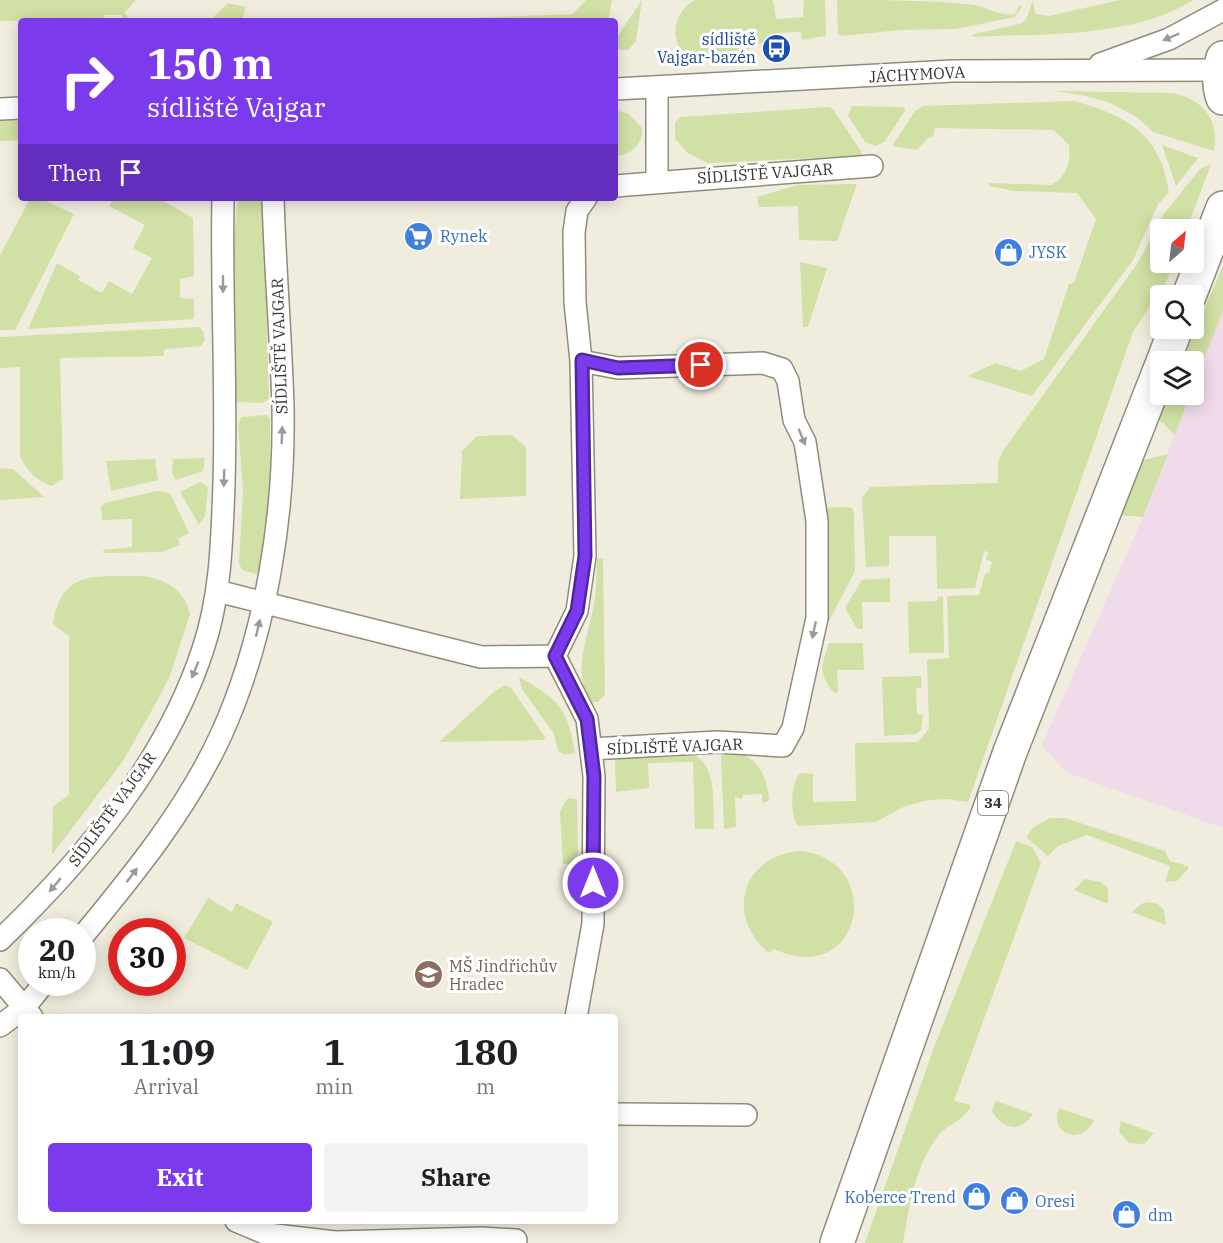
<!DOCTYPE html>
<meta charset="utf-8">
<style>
body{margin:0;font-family:"IBM Plex Serif",serif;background:#f2f2f2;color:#202124;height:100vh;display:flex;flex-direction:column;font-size:22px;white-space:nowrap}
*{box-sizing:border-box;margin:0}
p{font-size:20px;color:#757577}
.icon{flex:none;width:33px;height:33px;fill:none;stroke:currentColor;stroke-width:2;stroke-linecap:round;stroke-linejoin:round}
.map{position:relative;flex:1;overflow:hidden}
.sheet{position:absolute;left:18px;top:1014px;width:600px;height:210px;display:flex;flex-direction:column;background:#fff;border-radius:6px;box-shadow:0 3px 15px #0003}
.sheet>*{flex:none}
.banner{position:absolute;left:18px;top:18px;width:600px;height:183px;border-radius:6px;box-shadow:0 3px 15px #0003;background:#7c3aed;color:#fff;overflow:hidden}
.needle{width:39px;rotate:28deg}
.buttons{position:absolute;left:1150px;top:219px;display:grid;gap:12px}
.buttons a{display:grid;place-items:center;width:54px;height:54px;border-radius:6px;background:#fff;box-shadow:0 3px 15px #0003;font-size:30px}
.speed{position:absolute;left:18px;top:918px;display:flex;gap:12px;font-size:30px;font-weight:700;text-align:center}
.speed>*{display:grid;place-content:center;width:78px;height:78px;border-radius:50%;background:#fff;box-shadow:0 3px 15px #0003;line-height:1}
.speed small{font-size:15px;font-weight:400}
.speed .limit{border:9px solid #d22;background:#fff;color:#111}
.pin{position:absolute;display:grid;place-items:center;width:51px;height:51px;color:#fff;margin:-26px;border:3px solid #fff;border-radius:50%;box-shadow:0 2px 6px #0007}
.me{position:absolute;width:66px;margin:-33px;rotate:0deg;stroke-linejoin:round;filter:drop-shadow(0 0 4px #0008)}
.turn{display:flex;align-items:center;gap:21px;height:126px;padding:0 30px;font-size:27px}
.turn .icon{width:78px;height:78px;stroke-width:2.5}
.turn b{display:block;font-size:42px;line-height:51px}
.then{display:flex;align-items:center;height:57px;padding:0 30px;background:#0003;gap:12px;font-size:22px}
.eta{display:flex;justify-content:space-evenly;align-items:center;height:102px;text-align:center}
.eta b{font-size:36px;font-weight:800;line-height:42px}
.action{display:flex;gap:12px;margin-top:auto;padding:12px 30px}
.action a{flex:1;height:69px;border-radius:6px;background:#7c3aed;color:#fff;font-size:24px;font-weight:800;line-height:69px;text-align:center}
.action a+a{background:#f2f2f2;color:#202124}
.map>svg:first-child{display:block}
.industrial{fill:#f0dbea}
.green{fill:#d1e0a4}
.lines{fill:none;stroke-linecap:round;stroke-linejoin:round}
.street-casing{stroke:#8f8c7e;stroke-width:24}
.primary-casing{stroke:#8f8c7e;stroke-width:36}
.street{stroke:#fff;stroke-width:21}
.primary{stroke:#fff;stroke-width:33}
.oneway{fill:#9b9a98}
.route-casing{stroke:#51269a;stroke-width:15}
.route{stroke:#7c3aed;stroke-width:10}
.labels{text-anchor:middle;stroke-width:6;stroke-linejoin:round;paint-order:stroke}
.shield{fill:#fff;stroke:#73726e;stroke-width:1.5}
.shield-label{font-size:15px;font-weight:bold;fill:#373630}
.transit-label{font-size:16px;fill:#164399;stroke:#fff;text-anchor:end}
.street-label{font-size:16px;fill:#373630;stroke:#fff}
.shop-label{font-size:16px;fill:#366cbe;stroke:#fff;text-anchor:start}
.education-label{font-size:16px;fill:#785e54;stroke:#fff;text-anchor:start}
</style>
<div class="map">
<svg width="1223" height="1243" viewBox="0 0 1223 1243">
<rect width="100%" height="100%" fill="#f1edde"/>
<path class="industrial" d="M1223,310V828L1067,773L1042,745L1143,517L1190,395L1194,394V385Z"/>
<path class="green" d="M0,0H136L124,13L133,21H123L122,15H104L103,21L98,19L0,21Z
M586,0H612L608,21H393L573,14Z
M642,0L636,41L628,50L615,49V40Z
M695,0H773L776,19L803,17L804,0H825L826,36L802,40L801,32L776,33V41L759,44L736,55H687C667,40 675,10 695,0Z
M837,0C883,0 930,0 975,5C988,8 1003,17 1015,14L1019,6L1023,5L1015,17L956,29L901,30L841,36L838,34Z
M1033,0L1035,14L1049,16L1120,0H1194C1129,39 1044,33 972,37L974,34L1020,24L1026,20Z
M228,3L246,7L242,21H209Z
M1056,91L1172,93C1203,99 1220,120 1214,151L1153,132L1137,117L1108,102L1086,96Z
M1074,101C1126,115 1162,135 1169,193L1158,204L1133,260L1032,396L968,376L995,363L1021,371L1044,359L1069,284L1074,283L1096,219L1077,193L1014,191L989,186V183L1051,185C1067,176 1071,163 1069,145L1054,130L935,128L933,137L928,138L917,150L893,146L894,143L915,111L923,106Z
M852,106L904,107L905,111L885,141L876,146L865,142L848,116Z
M829,107L833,109L861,151V156L708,163L689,154L675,139V122L681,117Z
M615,110L629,114L642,128C643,144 631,156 615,156Z
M0,119H21V140L0,141Z
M1162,145L1198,158L1176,186Z
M1211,164L1187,229L1161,230V262L1174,263L1167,280L1133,332L968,802L947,799L928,800L903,807L876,822L798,826C790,814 790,785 800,773L813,774V802L856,801L855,743L918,742L929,729L927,660L949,658L947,596L979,595L985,574L989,573L992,562L986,559L988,552L984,551L975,588L937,589L936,536H889V566L866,567L862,498L870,487L998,483V462L1003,451L1139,261L1163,215L1200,169Z
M857,184L837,241L799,240L798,206L759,207L757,197L797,185Z
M39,198L74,214L15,330H0V255L30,199Z
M114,198H158L193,218L194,276L180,279V298L194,299V319L28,329L57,263L80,276L78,280L102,293L109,281L132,294L152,258L133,248L145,225L109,206Z
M238,198H263L269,399L262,403L234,402L232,251Z
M800,262L827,268L808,327H803Z
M1223,266V310L1194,385V362L1182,361Z
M199,327L203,331L205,340L201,346L165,349L163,356L60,358L63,479L52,486C36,481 27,471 20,456V367L0,368V337Z
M1168,395H1190L1175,435L1157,418Z
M267,415L270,419V499L261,571L256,574L242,570L239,563L243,492L238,424L242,417Z
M512,435L526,447V496L460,499L462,451L477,436Z
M1168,454L1143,517L1119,515L1139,461Z
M205,458L203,471L176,480L172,473L173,459Z
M155,459L158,480L111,491L106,461Z
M0,468L13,469L44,497L0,500Z
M200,482L208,487L205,516L199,525L180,492Z
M157,491L170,493L189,533L178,539L180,545L162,552L104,553L103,550L132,547V519L102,520L101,507L104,503Z
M846,507L852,508L854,513L855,571L827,625L823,628L822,508Z
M603,558L605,694L598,702H593C568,679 592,626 595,597C597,585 596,572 597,559Z
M144,576C166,580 185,590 190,614L170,676L157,701L123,761L52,855L53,806L69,795V636L53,624C61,567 99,577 144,576Z
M890,578V602H862L863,629H857L845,608L862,580Z
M943,596L944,653H909L908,602L937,601L938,597Z
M829,643H863L864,670H837L838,692L834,693C817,672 822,666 829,643Z
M921,676L922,687L916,689L917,715L923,714L921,730L916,734L884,736L882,677Z
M519,677C559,699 568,709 575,753L565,755L558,751L554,734L522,689Z
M505,685L511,688L545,737L544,740L439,742L495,691Z
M727,751C756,752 768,776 769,801L762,803V794L743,795L742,799L735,797L736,827L724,829L721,756Z
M690,753C719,764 712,803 714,829H695L693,762L648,763L649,788L616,792L615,758Z
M568,798L577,799L578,854L571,864H563L560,811Z
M1050,818H1065L1165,851L1170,861L1188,866V869L1177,881L1165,882L1170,866L1087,835L1058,846L1048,856L1026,837L1034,827Z
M1016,841L1032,847L1041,863L954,1101L971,1105C964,1122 949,1122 938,1136C915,1165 909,1208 903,1243H865L933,1050Z
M801,851C887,861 862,990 774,949L769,953C724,916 742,855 801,851Z
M1084,879L1101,882L1108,888V904L1074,890Z
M208,898L232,912L236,903L273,922L247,970L184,938Z
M1147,902L1158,904L1164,910L1166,925L1132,912L1141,904Z
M996,1101L1033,1114C1021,1134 1002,1129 992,1111Z
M1059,1108L1094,1120C1082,1147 1048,1134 1059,1108Z
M1121,1121L1154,1133L1144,1144L1129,1143L1119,1132Z"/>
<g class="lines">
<defs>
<path id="street" d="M1100,64L1169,39L1223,10
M657,88V181
M615,89L952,71L1219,70
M0,109L21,108
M615,186L872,166
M581,361L618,368L763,363L782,369L788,381L794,420L805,442L817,521V618L793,728L783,746L717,742L591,749
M217,591L481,657L555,656L577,611L585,556L581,361L575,302L574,232L577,211L586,198
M555,656L587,719L594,776L593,924L576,1017
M82,937C134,874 187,809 221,735C266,636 285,515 283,407C281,337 275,268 273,198
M0,940C84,859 166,762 203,649C221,596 222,539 224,483C227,388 221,293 223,198
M0,979L32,1017
M0,1026L24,1008L45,982
M615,1114L746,1115
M236,1221L267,1234L335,1242L481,1238L516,1240"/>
<path id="primary" d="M1223,58C1219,72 1218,84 1223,98
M1189,296L1223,208
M1163,362L1176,328
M837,1243L1010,752L1161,367"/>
</defs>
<use href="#street" class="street-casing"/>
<use href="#primary" class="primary-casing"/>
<use href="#street" class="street"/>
<use href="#primary" class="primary"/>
</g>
<defs><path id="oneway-solid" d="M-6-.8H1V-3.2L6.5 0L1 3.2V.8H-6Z" transform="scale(1.5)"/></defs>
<g class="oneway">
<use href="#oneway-solid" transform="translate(1171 37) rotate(157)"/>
<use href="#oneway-solid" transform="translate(223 284) rotate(90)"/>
<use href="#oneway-solid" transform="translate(282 435) rotate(-88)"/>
<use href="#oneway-solid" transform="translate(802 437) rotate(68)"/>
<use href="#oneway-solid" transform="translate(224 478) rotate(92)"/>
<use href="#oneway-solid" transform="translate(258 628) rotate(-77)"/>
<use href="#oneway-solid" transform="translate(814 630) rotate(102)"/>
<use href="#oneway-solid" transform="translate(195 670) rotate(112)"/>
<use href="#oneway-solid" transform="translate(132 875) rotate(-53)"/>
<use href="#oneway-solid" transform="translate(55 885) rotate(130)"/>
</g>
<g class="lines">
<defs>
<path id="route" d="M593,883L594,776L587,719L555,656L577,611L585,556L582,360L618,368L701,365"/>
</defs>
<use href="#route" class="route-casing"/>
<use href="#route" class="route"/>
</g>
<defs>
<symbol id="bus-disc" viewBox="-11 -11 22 22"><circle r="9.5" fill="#1a4fb4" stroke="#fff"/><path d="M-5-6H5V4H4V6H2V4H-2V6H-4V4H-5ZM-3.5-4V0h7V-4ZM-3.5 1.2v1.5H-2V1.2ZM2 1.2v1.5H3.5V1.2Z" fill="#fff"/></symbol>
<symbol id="supermarket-disc" viewBox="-11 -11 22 22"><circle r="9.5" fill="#3f7fe0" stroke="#fff"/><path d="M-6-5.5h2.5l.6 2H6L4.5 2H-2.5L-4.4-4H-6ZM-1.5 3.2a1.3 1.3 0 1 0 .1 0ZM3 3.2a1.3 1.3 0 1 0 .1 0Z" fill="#fff"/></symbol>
<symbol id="shop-disc" viewBox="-11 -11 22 22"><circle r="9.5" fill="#3f7fe0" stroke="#fff"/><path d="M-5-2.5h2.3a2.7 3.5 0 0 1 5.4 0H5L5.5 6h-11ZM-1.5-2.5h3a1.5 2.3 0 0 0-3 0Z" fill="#fff"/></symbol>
<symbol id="school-disc" viewBox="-11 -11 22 22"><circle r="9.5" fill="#8d6e63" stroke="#fff"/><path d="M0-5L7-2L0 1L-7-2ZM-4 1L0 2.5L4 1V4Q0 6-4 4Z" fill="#fff"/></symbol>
</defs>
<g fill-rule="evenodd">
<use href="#bus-disc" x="760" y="32" width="33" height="33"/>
<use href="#supermarket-disc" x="402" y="220" width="33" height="33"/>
<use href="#shop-disc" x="992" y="236" width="33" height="33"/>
<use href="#school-disc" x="412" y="958" width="33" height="33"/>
<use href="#shop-disc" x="960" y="1180" width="33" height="33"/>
<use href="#shop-disc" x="998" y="1184" width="33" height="33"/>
<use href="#shop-disc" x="1110" y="1198" width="33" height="33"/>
</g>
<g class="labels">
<rect class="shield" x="978" y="791" width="30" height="24" rx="4.5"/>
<g class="shield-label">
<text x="993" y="808">34</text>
</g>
<g class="transit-label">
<text x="756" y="45">sídliště<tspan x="756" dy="18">Vajgar-bazén</tspan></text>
</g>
<g class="street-label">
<text transform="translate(917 74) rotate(-3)" y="6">JÁCHYMOVA</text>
<text transform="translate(765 173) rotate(-4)" y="6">SÍDLIŠTĚ VAJGAR</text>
<text transform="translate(279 346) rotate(-92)" y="6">SÍDLIŠTĚ VAJGAR</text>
<text transform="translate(675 746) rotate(-2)" y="6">SÍDLIŠTĚ VAJGAR</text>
<text transform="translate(112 809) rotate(-54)" y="6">SÍDLIŠTĚ VAJGAR</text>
</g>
<g class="shop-label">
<text x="440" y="242">Rynek</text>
<text x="1029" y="258">JYSK</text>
<text x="956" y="1203" text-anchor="end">Koberce Trend</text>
<text x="1035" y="1207">Oresi</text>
<text x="1148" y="1221">dm</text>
</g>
<g class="education-label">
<text x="449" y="972">MŠ Jindřichův<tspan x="449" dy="18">Hradec</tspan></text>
</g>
</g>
</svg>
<div class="buttons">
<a><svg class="needle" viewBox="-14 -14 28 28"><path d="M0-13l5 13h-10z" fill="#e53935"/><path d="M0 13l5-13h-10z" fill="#757577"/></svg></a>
<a><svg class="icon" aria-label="search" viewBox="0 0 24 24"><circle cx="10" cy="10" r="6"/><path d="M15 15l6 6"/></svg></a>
<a><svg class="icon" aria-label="layers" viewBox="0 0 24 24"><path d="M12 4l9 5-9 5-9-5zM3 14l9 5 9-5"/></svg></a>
</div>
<div class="speed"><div>20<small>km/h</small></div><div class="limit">30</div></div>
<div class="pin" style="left:701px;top:365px;background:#d93025"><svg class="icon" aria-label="arrive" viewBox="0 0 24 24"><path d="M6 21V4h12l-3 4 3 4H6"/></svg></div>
<svg class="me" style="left:593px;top:883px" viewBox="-20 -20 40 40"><circle r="17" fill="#7c3aed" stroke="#fff" stroke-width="3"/><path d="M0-11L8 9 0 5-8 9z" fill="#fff"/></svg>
<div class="banner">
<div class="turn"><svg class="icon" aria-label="right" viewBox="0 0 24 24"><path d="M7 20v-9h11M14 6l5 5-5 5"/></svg><div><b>150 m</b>sídliště Vajgar</div></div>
<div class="then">Then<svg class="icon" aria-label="arrive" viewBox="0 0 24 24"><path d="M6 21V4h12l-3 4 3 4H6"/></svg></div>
</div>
<section class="sheet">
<div class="eta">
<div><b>11:09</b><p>Arrival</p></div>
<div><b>1</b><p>min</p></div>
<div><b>180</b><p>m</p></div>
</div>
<div class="action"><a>Exit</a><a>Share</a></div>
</section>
</div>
